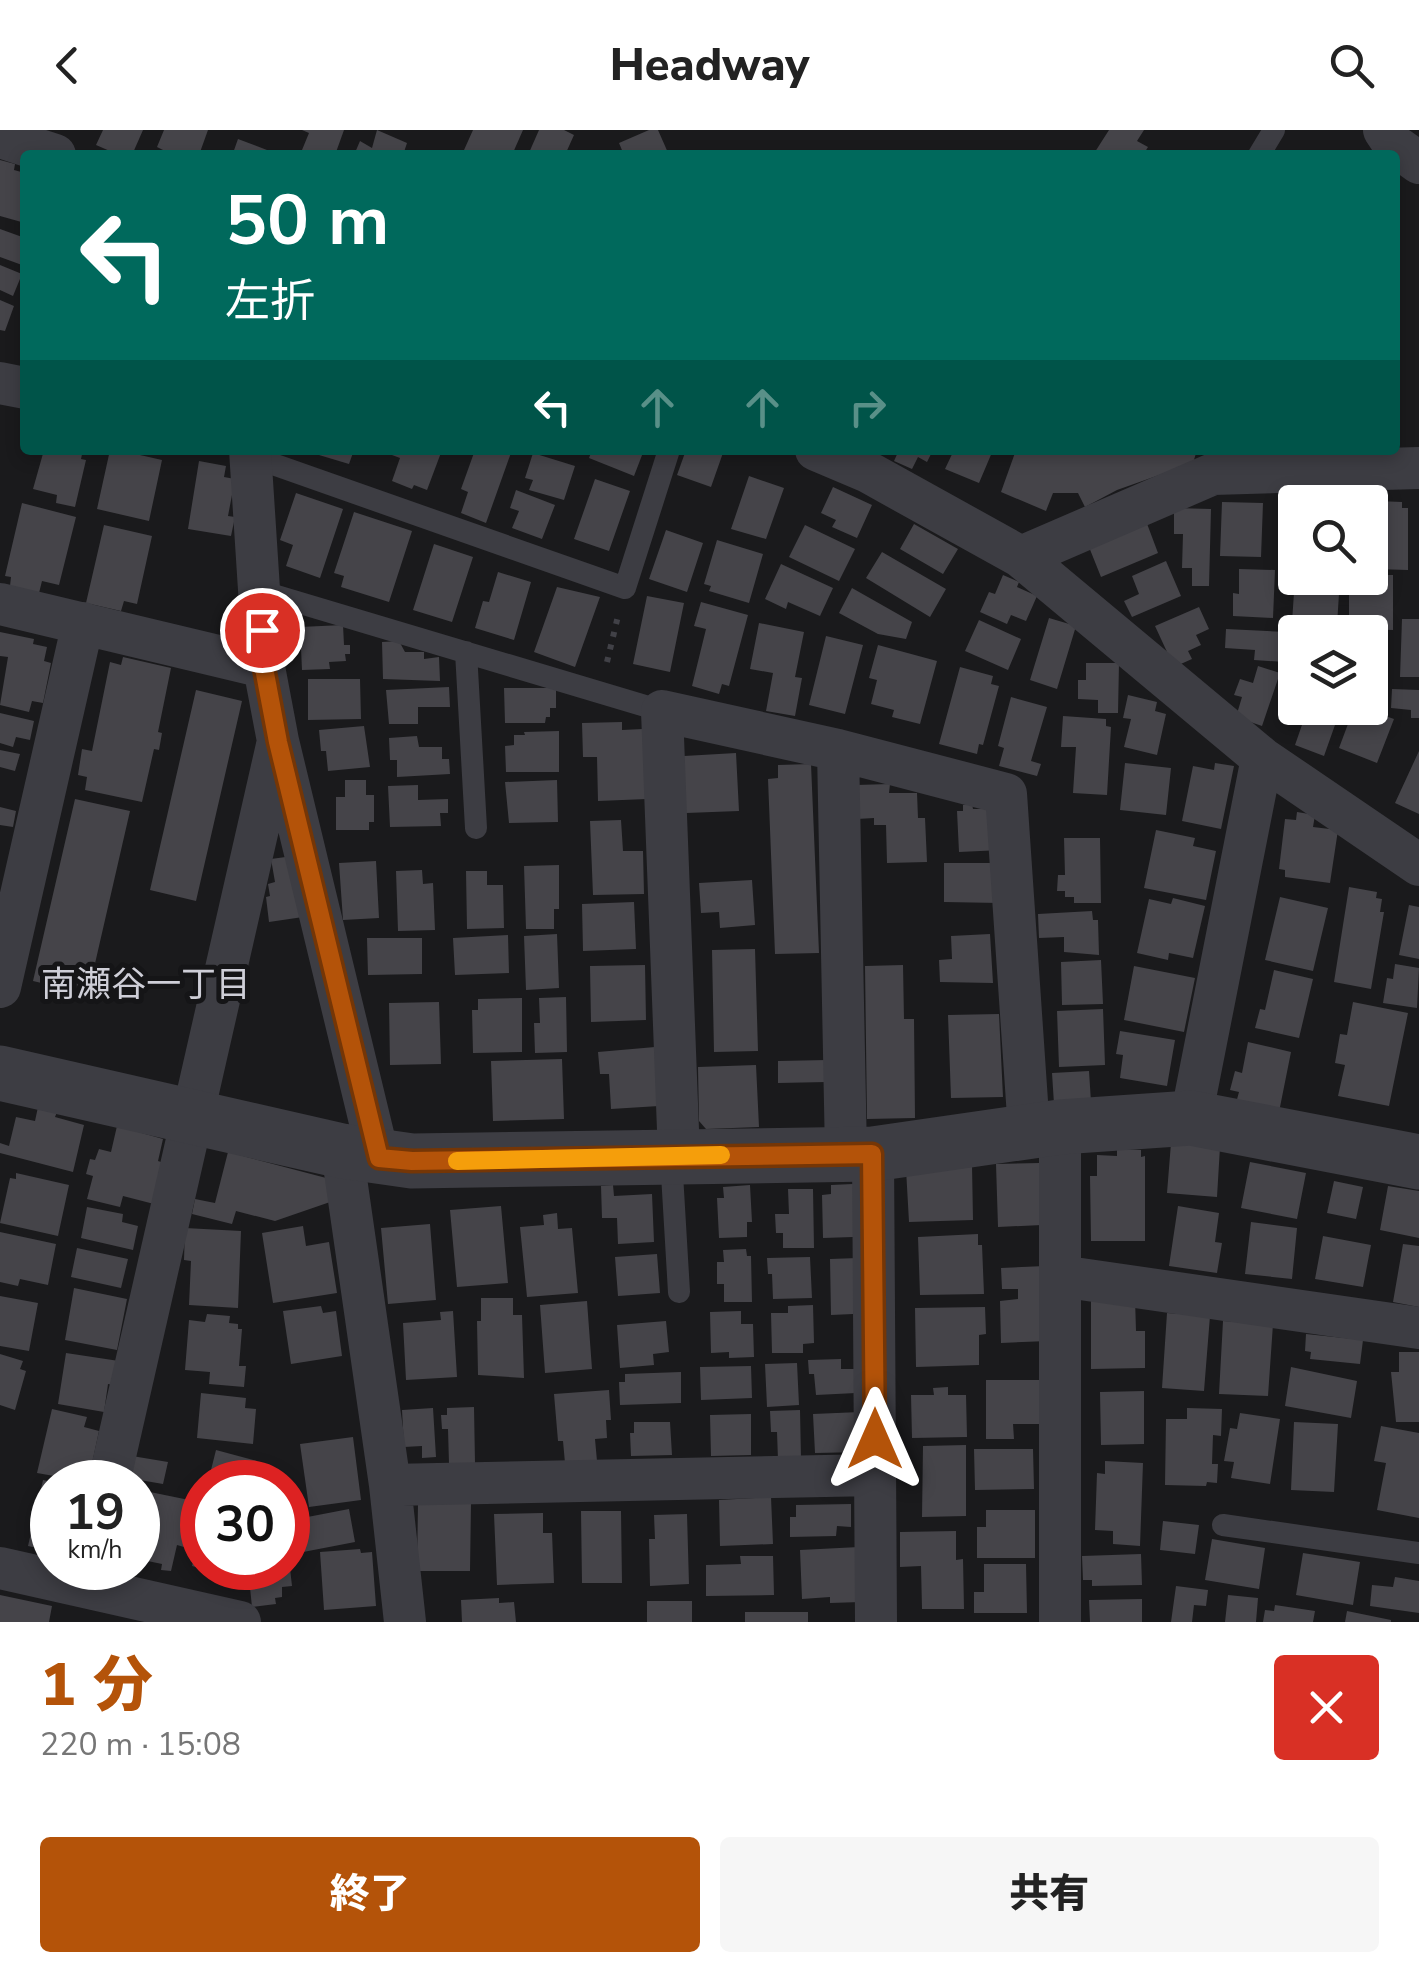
<!DOCTYPE html>
<html lang="ja">
<meta charset="utf-8">
<style>
body{margin:0;font-family:"Nunito Sans","Noto Sans JP",sans-serif;background:#f6f6f6;color:#222;height:100vh;display:flex;flex-direction:column;font-size:38px;white-space:nowrap}
*{box-sizing:border-box;margin:0}
p{font-size:32px;color:#767676}
.icon{flex:none;width:55px;height:55px;fill:none;stroke:currentColor;stroke-width:2;stroke-linecap:round;stroke-linejoin:round}
.map{position:relative;height:1492px;overflow:hidden}
.panel{display:flex;flex-direction:column;background:#fff;flex:1}
.panel>*{flex:none}
.banner{position:absolute;left:20px;top:20px;width:1380px;height:305px;border-radius:10px;box-shadow:0 5px 15px #0003;background:#00695c;color:#fff;overflow:hidden}
.controls{position:absolute;left:1278px;top:355px;display:grid;gap:20px}
.controls a{display:grid;place-items:center;width:110px;height:110px;border-radius:10px;background:#fff;box-shadow:0 5px 15px #0003;font-size:50px}
.speed{position:absolute;left:30px;top:1330px;display:flex;gap:20px;font-size:50px;font-weight:700;text-align:center}
.speed>*{display:grid;place-content:center;width:130px;height:130px;border-radius:50%;background:#fff;box-shadow:0 5px 15px #0003;line-height:1}
.speed small{font-size:25px;font-weight:400}
.speed .limit{border:15px solid #d22;background:#fff;color:#111}
.pin{position:absolute;display:grid;place-items:center;width:85px;height:85px;color:#fff;margin:-42px;border:5px solid #fff;border-radius:50%;box-shadow:0 2px 10px #0007}
.me{position:absolute;width:110px;margin:-55px;rotate:0deg;stroke-linejoin:round;filter:drop-shadow(0 0 8px #0008)}
.turn{display:flex;align-items:center;gap:35px;height:210px;padding:0 40px;font-size:45px}
.turn .icon{width:130px;height:130px;stroke-width:2.5}
.turn b{display:block;font-size:70px;line-height:85px}
.lanes{display:flex;align-items:center;height:95px;padding:0 40px;background:#0003;justify-content:center;gap:50px;direction:ltr}
.lanes .off{opacity:.35}
.round{display:grid;place-items:center;flex:none;width:105px;height:105px;border-radius:10px;background:#f6f6f6}
.summary{display:flex;align-items:center;justify-content:space-between;height:170px;padding:0 40px}
h1{font-size:60px;font-weight:800;line-height:75px;color:#b45309}
.button{display:flex;gap:20px;margin-top:auto;padding:20px 40px}
.button a{flex:1;height:115px;border-radius:10px;background:#b45309;color:#fff;font-size:40px;font-weight:800;line-height:115px;text-align:center}
.button a+a{background:#f6f6f6;color:#222}
header{display:flex;justify-content:space-between;align-items:center;height:130px;padding:0 40px;background:#fff;font-size:45px;font-weight:800}
.map>svg:first-child{display:block}
.building{fill:#454449}
.lines{fill:none;stroke-linecap:round;stroke-linejoin:round}
.path{stroke:#414147;stroke-width:6;stroke-dasharray:5 8;stroke-linecap:butt}
.service{stroke:#3d3d43;stroke-width:22}
.minor{stroke:#3d3d43;stroke-width:42}
.tertiary{stroke:#3d3d43;stroke-width:55}
.route-casing{stroke:#753606;stroke-width:25}
.route{stroke:#b45309;stroke-width:18}
.slow{stroke:#f59e0b;stroke-width:18}
.labels{text-anchor:middle;stroke-width:10;stroke-linejoin:round;paint-order:stroke}
.neighbourhood-label{font-size:35px;fill:#ceced7;stroke:#151517}
</style>
<header><svg class="icon" aria-label="back" viewBox="0 0 24 24"><path d="M15 5l-7 7 7 7"/></svg>Headway<svg class="icon" aria-label="search" viewBox="0 0 24 24"><circle cx="10" cy="10" r="6"/><path d="M15 15l6 6"/></svg></header>
<div class="map">
<svg width="1419" height="1492" viewBox="0 0 1419 1492">
<rect width="100%" height="100%" fill="#1a1a1c"/>
<path class="building" d="M103,0H143L132,25H119L96,15Z
M164,0H208L199,25H163L165,21L157,17Z
M302,0H344L335,25H315L302,20L309,3Z
M377,0L407,13L403,25H354L360,11L372,18Z
M473,0H523L512,25H475L464,20Z
M539,0H564L574,5L565,25H528Z
M649,0H658L669,25H624L619,13Z
M1109,0H1144L1137,11L1148,17L1143,25H1093Z
M238,9L267,20L266,25H224L225,20L233,23Z
M0,30L15,34L14,40L25,43V93L0,86Z
M0,99L25,108L22,135L0,127Z
M0,135L22,144L13,166L0,160Z
M0,170L14,176L5,201L0,200Z
M44,320H83L81,329L86,330L75,377L56,373L57,365L33,359Z
M110,320H141L140,325L162,330L149,391L97,379Z
M321,320H354L349,334L319,325Z
M393,320H442L427,360L414,355L412,359L392,351L400,328L392,325Z
M475,320H512L486,393L461,383L468,362L461,359Z
M592,320H644L634,346L589,328Z
M686,320H724L711,357L677,345Z
M899,320H933L927,332L918,327L912,339L894,331Z
M954,320H993L979,353L945,339Z
M1016,320H1197L1193,333L1117,360L1085,377L1078,363H1053L1046,381L1001,362Z
M533,323L575,336L564,370L529,360L533,350L525,348Z
M199,331L226,336L224,347L235,349L228,386L235,387L231,406L188,399Z
M749,346L784,358L766,409L731,399Z
M595,349L630,361L609,421L574,409Z
M833,357L872,375L857,408L832,397L836,390L821,383Z
M516,360L555,375L542,409L512,398L519,381L510,378Z
M296,363L343,379L320,448L286,436L293,415L280,410Z
M1377,371L1402,372V378H1408V440L1375,439V429L1371,428L1370,396H1377Z
M1222,372L1263,373L1261,427L1220,426Z
M22,373L76,387L59,455L42,451L39,463L10,456L11,447L5,446Z
M1174,378L1211,379L1209,456H1192V438H1182L1183,404H1174Z
M354,382L412,401L389,472L341,457L344,446L334,443Z
M1146,391L1158,423L1101,447L1089,417Z
M914,394L958,419L943,444L900,419Z
M104,395L152,406L137,474L124,471L121,481L86,473Z
M805,395L855,419L839,451L789,427Z
M666,400L703,413L687,462L649,449Z
M717,410L763,424L749,473L709,461L711,456L704,454Z
M434,414L473,427L452,492L413,480Z
M882,422L946,459L930,487L866,448Z
M1166,431L1181,466L1132,487L1124,471L1139,464L1132,446Z
M781,434L833,458L820,486L788,472L786,479L765,469Z
M1239,439L1275,440L1273,488L1233,486V463L1239,464Z
M498,442L531,452L514,510L475,498L483,471L489,472Z
M1003,445L1019,452L1017,457L1037,466L1026,491L1011,485L1007,494L980,482L989,462L995,464Z
M1373,445H1393V500L1349,499V465H1373Z
M1295,448H1340L1337,495L1292,492Z
M557,457L600,467L575,537L534,522Z
M852,458L912,492L906,509L878,504L839,483Z
M647,466L684,473L670,542L633,534Z
M701,472L748,485L729,556L722,554L719,564L692,556L706,499L694,496Z
M1199,477L1209,499L1196,505L1201,515L1188,521L1192,529L1174,537L1155,496Z
M1049,488L1076,496L1057,559L1030,550Z
M1402,489H1419V547H1400Z
M979,490L1021,509L1008,540L965,521Z
M759,493L804,502L795,547L802,548L795,586L766,581L773,543L750,539Z
M343,495L344,515H350V524H345L346,531L329,532L330,539L302,540L300,497Z
M1226,499L1287,502L1285,532L1254,530L1255,520L1225,518Z
M0,502L34,509L33,514L47,517L44,531L51,533L43,573L32,571L29,582L0,575L8,527L0,526Z
M826,506L863,515L845,584L809,575Z
M399,511L405,522H424V529L439,527L440,551L383,549L382,512Z
M878,515L937,531L920,594L892,587L894,580L871,574L877,550L869,548Z
M123,527L171,538L158,602L162,603L159,620L154,619L142,672L85,660L87,647L78,645L82,619L92,621L110,532L121,535Z
M1086,533H1119L1118,583H1098V570L1078,569V550H1086Z
M1258,536L1280,543L1262,596L1236,587L1242,567L1234,565L1240,549L1253,553Z
M960,537L993,546L991,554L999,556L983,615L979,614L977,624L939,614Z
M308,549H360L361,589L308,590Z
M449,557L450,577H418V594H389L386,560Z
M504,558H556V578H550V587H546L545,593H505Z
M1392,559L1419,560V588H1411V580L1391,578Z
M196,560L242,571L196,771L150,760Z
M1128,565L1157,572L1155,581L1166,584L1157,625L1124,617L1131,589L1123,588Z
M1011,567L1047,577L1031,631L1041,634L1037,646L999,636L1004,618L998,616Z
M1300,578H1341L1324,626L1295,615L1303,592L1296,589Z
M1354,578H1363L1394,589L1377,633L1339,618Z
M0,583L34,591L30,610L16,607L13,617L0,613Z
M1063,586L1106,589V596L1111,597L1107,665L1073,663L1076,617H1061Z
M622,592V600L643,599L647,669L598,671L597,627H583L582,593Z
M364,596L370,637L328,641L326,621H321L319,600Z
M559,601V642H506L505,616L514,615V605H525L524,602Z
M417,606L419,617H442V629H449L450,644L397,647V630H390L389,608Z
M0,620L20,624L15,641L0,637Z
M1419,621V684L1395,673Z
M736,623L739,681L686,683L684,626Z
M1125,633L1171,638L1166,685L1120,680Z
M1215,633L1234,636L1221,699L1182,691L1193,636L1214,640Z
M811,634L819,823L775,824L768,649L778,648V635Z
M345,650H366V665H374V692H369V700H336V667H345Z
M557,650L558,692L509,693L505,652Z
M890,654L889,663H917L918,688H925L927,732L887,733L886,695H874V688L857,689L856,655Z
M418,655V670L448,669V683H440L441,696L390,697L388,656Z
M75,669L130,681L88,864L33,851Z
M972,674L973,679H991L1002,720L959,722L957,681H963V675Z
M0,677L16,681L13,697L0,695Z
M1297,682L1315,685L1313,697L1338,700L1330,753L1285,747V740L1279,739L1285,689L1296,690Z
M621,690L623,721H643L644,764L593,765L590,691Z
M1156,700L1195,708L1193,716L1216,721L1206,770L1144,758Z
M1064,708H1100L1101,773H1074V767H1065V761H1057L1058,745H1065Z
M293,726L303,787L269,792L266,767L270,766L268,754L275,752L271,729Z
M376,731L379,788L343,790L339,733Z
M944,733H1000V773L944,772Z
M559,735V779H554V799H526L524,736Z
M422,740L423,754L433,753L435,800L398,801L396,741Z
M466,741H487V755H503L504,798L467,799Z
M752,750L755,795L720,798L719,782L701,783L699,753Z
M1349,757L1377,762L1376,768L1382,769L1380,782H1384L1371,859L1334,852Z
M1280,767L1328,778L1313,841L1265,830Z
M1173,768L1205,776L1193,828L1169,823L1168,830L1137,823L1149,769L1171,774Z
M634,772L636,819L583,821L582,774Z
M1409,775L1419,777V829L1399,825Z
M1092,781L1093,790H1098L1099,825L1064,822V807L1039,808L1038,784Z
M557,804L559,858L526,860L524,806Z
M990,804L993,853L940,852L939,830L952,829L951,806Z
M508,805L509,843L455,845L453,808Z
M367,808H422V844L368,845Z
M755,819L758,921L714,922L712,820Z
M1101,830L1103,874L1062,875L1061,832Z
M1395,834L1419,838L1417,878L1383,873L1387,848L1393,849Z
M645,835L646,890L591,892L590,836Z
M903,835L904,889H914L915,988L867,989L865,836Z
M1134,836L1195,848L1184,902L1124,890Z
M1274,840L1313,849L1299,908L1255,898L1260,879L1265,880Z
M566,867L567,922L535,923L534,893H540L539,868Z
M522,868V922L473,923L472,880H478V869Z
M439,872L441,934L390,935L389,873Z
M1353,872L1408,883L1389,976L1338,966L1345,935L1335,933L1340,904L1347,905Z
M1103,879L1105,935L1059,937L1057,881Z
M999,884L1003,967L951,968L948,885Z
M1120,901L1175,910L1167,956L1120,948L1123,925L1116,924Z
M1248,912L1291,922L1279,982L1236,973L1239,962L1230,960L1235,941L1242,943Z
M655,917L659,976L611,979L609,944H600L598,922Z
M562,929L564,989L493,991L491,931Z
M827,930V952L778,953V931Z
M756,935L759,997L706,999L699,991L698,937Z
M1089,941L1091,972L1054,974L1052,943Z
M38,977L57,982L55,987L84,995L73,1042L0,1023V1013L9,1016L16,987L35,991Z
M117,996L163,1009L158,1031L164,1033L154,1074L123,1066L120,1077L87,1069L93,1046L86,1044L90,1029L95,1030L99,1019L111,1022Z
M1171,1013L1220,1017L1217,1067L1167,1063Z
M1117,1019L1141,1020V1027L1145,1026V1111H1091L1090,1046H1097V1025L1117,1026Z
M228,1022L330,1049L333,1071L275,1091L236,1081L232,1094L192,1084L195,1069L215,1073Z
M1250,1032L1306,1043L1297,1089L1241,1078Z
M1040,1033L1042,1095L998,1097L996,1034Z
M972,1035L973,1090L909,1092L906,1039Z
M16,1043L69,1055L58,1106L0,1093L10,1048L16,1049Z
M1334,1051L1363,1057L1356,1089L1327,1083Z
M853,1054V1107L823,1108L822,1065L831,1064V1055Z
M613,1055L614,1066L652,1064L654,1112L618,1114L617,1088H602L601,1056Z
M750,1055L752,1092H747V1107L719,1108L717,1068H724L723,1057Z
M1388,1056L1419,1061V1108L1380,1100Z
M788,1059H813L814,1118H783V1103H776L775,1084H789Z
M501,1076L508,1153L457,1157L450,1080Z
M1178,1076L1219,1083L1215,1112L1222,1113L1217,1143L1169,1136Z
M87,1077L123,1084L122,1092L138,1096L133,1120L81,1108Z
M557,1083L558,1099L572,1098L578,1163L527,1167L520,1097L544,1095L543,1085Z
M1251,1092L1297,1098L1292,1149L1245,1144Z
M430,1094L436,1170L388,1174L381,1098Z
M303,1096L306,1116L329,1112L337,1163L273,1173L262,1103Z
M185,1098L241,1101L238,1178L189,1175L191,1131L184,1130Z
M0,1102L56,1114L48,1155L20,1149L18,1156L0,1152Z
M978,1104V1115H982L984,1164L920,1165L918,1107Z
M1323,1106L1371,1115L1363,1157L1315,1149Z
M1403,1114L1419,1116V1177L1393,1172Z
M77,1118L128,1129L121,1158L71,1147Z
M746,1119L747,1126H751L752,1172H724V1154H717V1132H724L723,1120Z
M657,1124L660,1163L618,1166L615,1127Z
M810,1127L812,1168L773,1169L772,1144H768L767,1128Z
M858,1128L853,1184L831,1185L830,1129Z
M1045,1136L1048,1211L1001,1213L1000,1171L1018,1169V1159H1002L1001,1138Z
M74,1158L127,1169L117,1220L65,1210Z
M0,1166L38,1173L29,1221L0,1216Z
M481,1168H513V1185H522L524,1248L478,1245L477,1191H481Z
M1091,1168H1135L1136,1201H1145V1238L1091,1239Z
M587,1171L592,1239L545,1243L540,1175Z
M813,1175L814,1213L803,1214V1223H772L771,1183H788V1176Z
M321,1176L323,1183L336,1181L342,1226L291,1234L283,1181Z
M985,1177L986,1204L979,1205V1235L916,1237L915,1178Z
M453,1181L457,1247L406,1250L403,1193L441,1190L440,1182Z
M741,1181V1194H753L754,1227L729,1228V1222L711,1223L710,1182Z
M1167,1183L1210,1186L1204,1261L1162,1258Z
M207,1184L230,1186L229,1193L238,1194V1199H242L239,1236H246L244,1257L209,1254L210,1242L185,1240L189,1190L205,1192Z
M666,1191L669,1222L653,1224L654,1235L620,1238L617,1195Z
M1223,1191L1273,1194L1268,1266L1219,1264Z
M1306,1204L1363,1210L1360,1234L1310,1229L1311,1222L1305,1221Z
M1399,1222H1419V1292H1396L1391,1242H1399Z
M66,1223L119,1231L114,1255L108,1254L104,1282L58,1274Z
M0,1224L23,1231L20,1239L26,1241L15,1280L0,1275Z
M841,1229V1239H856V1263L816,1265L814,1244H809L808,1230Z
M797,1233L799,1275L767,1277L765,1234Z
M751,1236L752,1268L701,1270L700,1237Z
M1291,1237L1357,1251L1351,1288L1285,1276Z
M681,1242V1273L620,1275L619,1252H625V1244Z
M986,1250H1042V1294H1013L1014,1309H986Z
M948,1257V1265H966L967,1307L912,1308L911,1265H934L933,1258Z
M609,1260L611,1290H606L607,1308L595,1309L597,1331L565,1333L563,1311H558L554,1264Z
M1144,1261V1314L1101,1315L1100,1262Z
M201,1263L246,1268L245,1278L256,1279L253,1314L197,1308Z
M474,1277L475,1333L449,1334L448,1299H442L441,1285H447V1278Z
M433,1278L436,1327L422,1328V1316L404,1317L402,1280Z
M1187,1278L1222,1279L1221,1306L1213,1305L1212,1334H1218L1217,1353L1207,1352L1206,1356L1165,1355L1166,1289H1187Z
M52,1279L87,1287L84,1297L99,1301L88,1352L37,1343Z
M800,1280L801,1329L778,1330L777,1302H771L770,1281Z
M860,1282L862,1322L815,1323L813,1284Z
M1240,1283L1280,1289L1270,1354L1231,1348L1234,1332L1224,1331L1230,1298L1237,1299Z
M751,1284V1325L711,1326L710,1285Z
M634,1292H670L672,1325L631,1326L630,1303H634Z
M1294,1292L1338,1294L1334,1362L1291,1360Z
M1381,1296L1419,1303V1388L1377,1380L1386,1333L1374,1331Z
M353,1307L361,1370L309,1377L300,1314Z
M966,1315V1386L922,1387L923,1316Z
M974,1319H1033L1034,1359L975,1360Z
M216,1320L257,1331L252,1352H208Z
M132,1326L168,1332L163,1354L128,1348Z
M1105,1331L1143,1333L1140,1416L1113,1414V1401L1095,1400L1097,1343L1105,1344Z
M43,1350L52,1352V1421L28,1416Z
M150,1362L194,1371L184,1417L177,1415L171,1441L161,1440L162,1434L138,1429Z
M771,1367L773,1414L720,1416L719,1370Z
M418,1373H471L470,1441H417Z
M851,1374V1397L837,1396L836,1406L790,1407V1387H796V1375Z
M349,1379L355,1412L298,1423L292,1390Z
M986,1380H1035V1428H977V1397H986Z
M581,1381H621L622,1453H582Z
M543,1383V1403H552L554,1453L497,1455L494,1384Z
M687,1384L689,1454L650,1456L649,1409H655L654,1385Z
M1163,1391L1199,1395L1195,1424L1160,1420Z
M201,1401L202,1438H232L229,1446L192,1436Z
M956,1401V1430L963,1429L964,1479H922L921,1436L900,1437V1402Z
M1212,1409L1265,1418L1259,1459L1205,1450Z
M859,1417L861,1472L830,1473V1467L802,1469L800,1420Z
M360,1419L361,1423L372,1422L376,1476L324,1480L320,1422Z
M1303,1423L1360,1432L1353,1475L1296,1465Z
M1141,1424L1142,1455L1092,1456V1450H1083L1082,1426Z
M740,1426H773L774,1465L706,1466V1435L741,1434Z
M984,1434H1026L1027,1483H974V1462H984Z
M248,1438H290L292,1456L282,1457V1467L275,1468L276,1474L252,1477Z
M1395,1447L1419,1451V1483L1370,1476L1372,1455L1393,1457Z
M1176,1456L1208,1460L1206,1476L1194,1475L1192,1492H1171Z
M0,1465L52,1476L49,1492H0Z
M1228,1465L1258,1468L1256,1492H1225Z
M499,1468V1473L514,1472L516,1492H462L461,1470Z
M1142,1469V1492H1090L1089,1470Z
M647,1471H692V1492H647Z
M1275,1475L1315,1481L1313,1492H1263L1265,1480L1274,1481Z
M1347,1481L1391,1490V1492H1345Z
M745,1482H808V1492H745Z"/>
<g class="lines">
<path class="path" d="M607,532L618,486"/>
<path class="service" d="M1259,25L1274,0
M250,326L625,458L669,320
M260,461L662,581
M466,522L476,698
M671,1027L679,1162
M1223,1395L1419,1423"/>
<path class="minor" d="M1384,0L1394,15L1419,33
M0,7L55,25
M0,253L25,258
M250,320L264,537L278,611L379,1029
M816,320L868,342L1021,427L1262,628L1419,735
M1021,427L1213,344L1419,338
M0,474L264,537
M838,620L846,1024
M0,857L83,493
M1191,988L1262,628
M342,1021L390,1355L405,1492
M873,1024L876,1492
M679,1026L662,581L838,620L1006,664L1029,1001
M1060,1146L1419,1198
M109,1352L278,611
M390,1355L875,1345
M0,1438L240,1492
M1060,1492V997"/>
<path class="tertiary" d="M0,943L342,1021L412,1031L873,1024L1060,997L1191,988L1419,1032"/>
</g>
<g class="lines">
<defs>
<path id="route" d="M262,500L264,538L278,612L379,1028L412,1031L872,1024L875,1309"/>
</defs>
<use href="#route" class="route-casing"/>
<use href="#route" class="route"/>
<path class="slow" d="M457,1031L721,1025"/>
</g>
<g class="labels">
<g class="neighbourhood-label">
<text x="146" y="866">南瀬谷一丁目</text>
</g>
</g>
</svg>
<div class="controls">
<a><svg class="icon" aria-label="search" viewBox="0 0 24 24"><circle cx="10" cy="10" r="6"/><path d="M15 15l6 6"/></svg></a>
<a><svg class="icon" aria-label="layers" viewBox="0 0 24 24"><path d="M12 4l9 5-9 5-9-5zM3 14l9 5 9-5"/></svg></a>
</div>
<div class="speed"><div>19<small>km/h</small></div><div class="limit">30</div></div>
<div class="pin" style="left:262px;top:500px;background:#d93025"><svg class="icon" aria-label="arrive" viewBox="0 0 24 24"><path d="M6 21V4h12l-3 4 3 4H6"/></svg></div>
<svg class="me" style="left:875px;top:1309px" viewBox="-20 -20 40 40"><path d="M0-17L14 15 0 8-14 15z" fill="#b45309" stroke="#fff" stroke-width="4"/></svg>
<div class="banner">
<div class="turn"><svg class="icon" aria-label="left" viewBox="0 0 24 24"><path d="M17 20v-9H6M10 6l-5 5 5 5"/></svg><div><b>50 m</b>左折</div></div>
<div class="lanes"><svg class="icon" aria-label="left" viewBox="0 0 24 24"><path d="M17 20v-9H6M10 6l-5 5 5 5"/></svg><svg class="icon off" aria-label="ahead" viewBox="0 0 24 24"><path d="M12 20V5M6 11l6-6 6 6"/></svg><svg class="icon off" aria-label="ahead" viewBox="0 0 24 24"><path d="M12 20V5M6 11l6-6 6 6"/></svg><svg class="icon off" aria-label="right" viewBox="0 0 24 24"><path d="M7 20v-9h11M14 6l5 5-5 5"/></svg></div>
</div>
</div>
<section class="panel">
<div class="summary"><div><h1>1 分</h1><p>220 m · 15:08</p></div><a class="round" style="background:#d93025;color:#fff"><svg class="icon" aria-label="close" viewBox="0 0 24 24"><path d="M6 6l12 12M18 6L6 18"/></svg></a></div>
<div class="button"><a>終了</a><a>共有</a></div>
</section>
